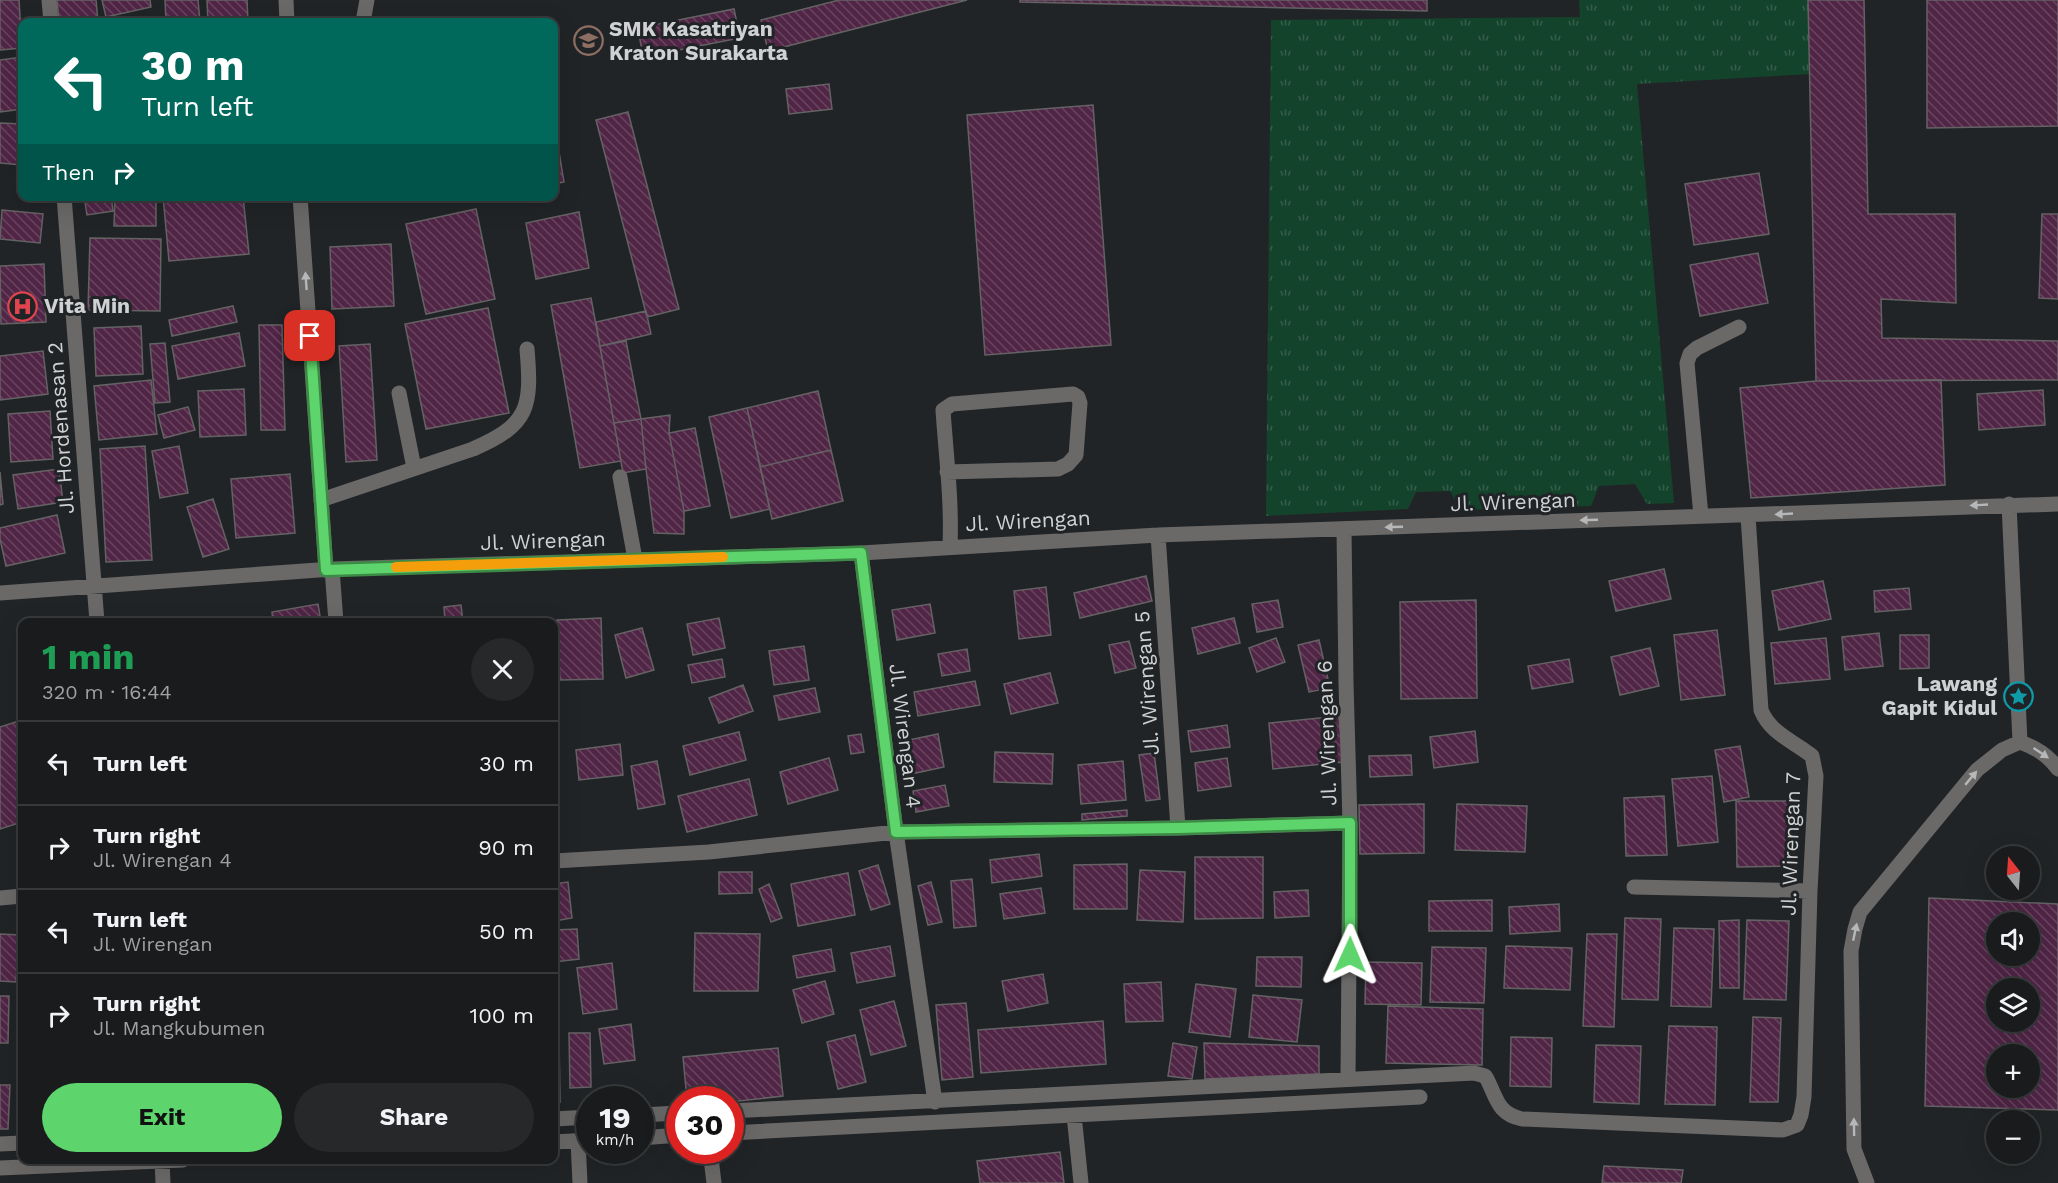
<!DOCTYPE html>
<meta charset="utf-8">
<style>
body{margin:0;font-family:"Work Sans",sans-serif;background:#262829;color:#f1f3f6;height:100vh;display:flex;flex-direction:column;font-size:22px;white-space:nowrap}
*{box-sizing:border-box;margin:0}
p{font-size:20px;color:#9fa1a3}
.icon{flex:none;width:33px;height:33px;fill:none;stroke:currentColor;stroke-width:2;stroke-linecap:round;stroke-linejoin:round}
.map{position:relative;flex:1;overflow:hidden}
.side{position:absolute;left:18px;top:618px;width:540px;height:546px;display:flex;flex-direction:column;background:#191b1c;border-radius:12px;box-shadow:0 6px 24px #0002,0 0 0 2px #37393b}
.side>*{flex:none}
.hud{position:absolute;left:18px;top:18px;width:540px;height:183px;border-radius:12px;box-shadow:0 6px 24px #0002,0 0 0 2px #37393b;background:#00695c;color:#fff;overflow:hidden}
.needle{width:39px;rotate:343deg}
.controls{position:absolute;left:1986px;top:846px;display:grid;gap:12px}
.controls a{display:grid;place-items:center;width:54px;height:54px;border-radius:50%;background:#191b1c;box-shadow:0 6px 24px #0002,0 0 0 2px #37393b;font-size:30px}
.speed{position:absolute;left:576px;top:1086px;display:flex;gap:12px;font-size:30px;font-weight:700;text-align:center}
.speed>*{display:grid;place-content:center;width:78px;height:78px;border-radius:50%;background:#191b1c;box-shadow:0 6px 24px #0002,0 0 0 2px #37393b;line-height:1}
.speed small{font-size:15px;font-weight:400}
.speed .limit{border:9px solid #d22;background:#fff;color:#111}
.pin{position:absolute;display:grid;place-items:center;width:51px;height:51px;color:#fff;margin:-26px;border-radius:12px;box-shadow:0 3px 9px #0006}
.me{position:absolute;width:66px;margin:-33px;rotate:1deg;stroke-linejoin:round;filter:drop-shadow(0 0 4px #0008)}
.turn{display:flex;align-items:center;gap:21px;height:126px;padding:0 24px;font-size:27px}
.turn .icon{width:78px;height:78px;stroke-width:2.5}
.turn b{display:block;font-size:42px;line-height:51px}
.then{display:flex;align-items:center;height:57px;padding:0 24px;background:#0003;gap:12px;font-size:22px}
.round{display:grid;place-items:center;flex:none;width:63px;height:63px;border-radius:32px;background:#262829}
.headline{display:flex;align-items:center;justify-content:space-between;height:102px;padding:0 24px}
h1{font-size:36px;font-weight:700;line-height:45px;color:#1e9e55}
.button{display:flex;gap:12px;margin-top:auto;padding:12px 24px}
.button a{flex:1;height:69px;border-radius:36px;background:#5ed56c;color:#111;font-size:24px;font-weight:700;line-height:69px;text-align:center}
.button a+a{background:#262829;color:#f1f3f6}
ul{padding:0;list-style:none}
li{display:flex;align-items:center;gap:18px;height:84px;padding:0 24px;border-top:2px solid #37393b}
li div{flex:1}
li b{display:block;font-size:22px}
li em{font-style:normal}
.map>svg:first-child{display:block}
.grass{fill:url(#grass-tufts)}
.building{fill:url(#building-back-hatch);stroke:#656264;stroke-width:1.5;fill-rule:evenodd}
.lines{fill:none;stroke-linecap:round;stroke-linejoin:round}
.minor{stroke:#6b6968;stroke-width:15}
.oneway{fill:#b6b7b8}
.route-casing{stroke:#3d8a46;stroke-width:15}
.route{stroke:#5ed56c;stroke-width:10}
.slow{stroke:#f59e0b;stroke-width:10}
.labels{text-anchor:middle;stroke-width:6;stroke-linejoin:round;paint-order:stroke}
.poi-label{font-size:21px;font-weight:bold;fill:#cfd1d3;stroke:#212426;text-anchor:start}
.street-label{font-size:21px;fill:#cfd1d3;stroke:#212426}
</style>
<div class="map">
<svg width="2058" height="1183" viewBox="0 0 2058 1183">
<defs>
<pattern id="grass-tufts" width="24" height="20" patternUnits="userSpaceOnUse" patternTransform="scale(1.5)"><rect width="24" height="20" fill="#14432c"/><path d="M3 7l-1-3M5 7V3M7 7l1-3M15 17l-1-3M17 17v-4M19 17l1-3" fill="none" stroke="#355d4a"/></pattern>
<pattern id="building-back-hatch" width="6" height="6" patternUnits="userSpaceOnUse" patternTransform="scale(1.5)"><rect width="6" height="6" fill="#502546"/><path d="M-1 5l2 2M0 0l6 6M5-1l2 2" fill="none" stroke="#684460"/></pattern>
</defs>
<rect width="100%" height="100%" fill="#212426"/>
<path class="grass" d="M1579,0H1808L1810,74L1637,84L1674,503L1647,504L1635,484L1599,486L1591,506L1461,510L1450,491L1416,492L1408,509L1266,516L1271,20L1580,17Z"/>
<path class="building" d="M0,0H19L22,48L0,50Z
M57,0H96L98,22H59Z
M102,0H150L151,7L106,17Z
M165,0H198L200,22H166Z
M207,0H247L248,22H208Z
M839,0H967L768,51L761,20Z
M1020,0H1427V11L1020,2Z
M1808,0H1864L1868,214H1955L1956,303L1881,299L1882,338L2058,341V380L1816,381Z
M1927,0H2058V126L1927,128Z
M734,9L740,38L643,57L638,28Z
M22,57V109L0,112V60Z
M829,84L832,109L789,114L786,89Z
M1093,105L1111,345L985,355L967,115Z
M628,112L679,309L647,317L596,120Z
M554,122L564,182L554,184Z
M0,123L22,124V165L0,163Z
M1759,173L1769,234L1694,245L1685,184Z
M84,196H111L113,211L87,215Z
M115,196H156V226H114Z
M163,196H243L249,254L169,261Z
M476,209L495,299L426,314L406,224Z
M2,210L43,214L40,243L0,239Z
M579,212L589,268L536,279L526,223Z
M2042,214H2058V299L2039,298Z
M90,238L161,239L160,311L88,310Z
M391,244L394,306L332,309L330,247Z
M1758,253L1768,303L1700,316L1690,265Z
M44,264L46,322L1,324L0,266Z
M591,298L621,461L580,468L551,305Z
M233,306L237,322L172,336L169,320Z
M488,308L509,413L426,429L405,324Z
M646,311L651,334L600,346L596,322Z
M259,325H282L285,430H261Z
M141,326L143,374L96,376L94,328Z
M239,333L245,366L178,379L172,346Z
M626,341L641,419L614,423L600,346Z
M165,343L170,402L155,403L150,344Z
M370,344L377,460L346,462L339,346Z
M43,351L48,394L0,400V356Z
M151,380L157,434L99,440L94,386Z
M1941,380L1945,485L1751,498L1740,388L1816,381Z
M244,389L246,435L200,437L198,391Z
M2043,390L2045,425L1979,430L1977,394Z
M818,391L831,450L760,467L747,408Z
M188,407L195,430L164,438L158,415Z
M747,408L770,509L731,518L709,417Z
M50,411L53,459L11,462L8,414Z
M670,415L669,433L684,511V534L654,533L646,469L641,419Z
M641,419L646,469L623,473L614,423Z
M695,428L710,506L684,511L669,433Z
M145,446L152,560L106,562L100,449Z
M179,446L188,493L160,498L152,451Z
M831,450L843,501L772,519L760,467Z
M59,469L63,502L18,509L13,475Z
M0,472L3,504L0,505Z
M290,474L295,533L236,538L231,479Z
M213,499L229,549L203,557L187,507Z
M57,515L65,553L6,566L0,539V528Z
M1664,569L1671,599L1616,611L1609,581Z
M1146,576L1152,601L1080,618L1074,593Z
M1823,581L1831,619L1779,630L1772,591Z
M1046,587L1051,635L1019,639L1014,591Z
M1909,588L1911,609L1875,612L1874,591Z
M1278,600L1283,627L1257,632L1252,604Z
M1476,600L1477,698L1401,699L1400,602Z
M318,604L321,622H273L272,612Z
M930,604L935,633L897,640L892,610Z
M461,605L463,622H445L444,607Z
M250,617L251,622H191Z
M601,618L603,679L560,680L557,620Z
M719,618L725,648L693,655L687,624Z
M1234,618L1240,643L1198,654L1192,628Z
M642,628L654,670L626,678L615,635Z
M1717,630L1725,695L1681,700L1674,635Z
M1879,633L1883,666L1845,670L1842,637Z
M1900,635H1929V668L1900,669Z
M1276,638L1285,662L1257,672L1249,648Z
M1826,638L1830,679L1775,684L1771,643Z
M1319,640L1330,688L1309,692L1298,645Z
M1129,641L1136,668L1115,673L1109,645Z
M804,646L809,680L774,685L769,651Z
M1650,648L1659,686L1620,695L1611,657Z
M967,649L970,671L942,676L938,654Z
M722,659L725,677L692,683L688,665Z
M1569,659L1573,682L1532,689L1528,666Z
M1050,673L1058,703L1011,714L1004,684Z
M975,681L980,705L918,716L914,692Z
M743,685L753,711L719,723L709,698Z
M815,688L820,712L779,720L774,696Z
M1339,716L1343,762L1273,769L1269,723Z
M22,720V822L0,829V727Z
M1227,725L1230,747L1191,752L1188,731Z
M1475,731L1478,762L1434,768L1430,737Z
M739,732L746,760L690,775L683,746Z
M861,734L864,752L851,754L848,736Z
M938,734L944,767L911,774L904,741Z
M620,744L623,775L579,780L576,750Z
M1740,746L1749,797L1724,802L1715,750Z
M995,752L1053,754L1052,784L994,782Z
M1154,753L1160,799L1146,801L1139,755Z
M1411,755L1412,775L1370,777L1369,756Z
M829,758L838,790L788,804L780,772Z
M1227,758L1231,786L1198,791L1195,763Z
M657,761L665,804L638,809L631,766Z
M1123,761L1126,800L1081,804L1078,765Z
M1712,776L1718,842L1678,846L1672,779Z
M749,779L757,815L687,832L678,796Z
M945,785L949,806L916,812L913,791Z
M1664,796L1667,855L1626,856L1624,798Z
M1736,801H1794V866L1737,867Z
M1424,804V853L1360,854L1359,805Z
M1457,804L1527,806L1525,852L1455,850Z
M1127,810V816L1082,820V814Z
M1039,854L1042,876L992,883L990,860Z
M1195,857H1263V918L1195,919Z
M1127,864V909H1074V865Z
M878,865L890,904L871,910L859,871Z
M1140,870L1185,872L1183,922L1137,920Z
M719,872H752V893L719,894Z
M848,873L855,915L798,926L791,884Z
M972,879L976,926L954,928L951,881Z
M568,882L572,918L554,921V884Z
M931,882L942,922L928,925L918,886Z
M769,884L782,918L771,922L759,889Z
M1041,888L1045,913L1004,919L1000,894Z
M1308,890L1309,916L1275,918L1274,892Z
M1929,898L2058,904V1110L1925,1106ZM1996,922H2030V956H1996ZM1996,988H2030V1022H1996ZM1996,1054H2030V1088H1996Z
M1492,900V931H1429V901Z
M1559,904L1560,931L1510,934L1509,907Z
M1625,918L1661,919L1658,1000L1622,999Z
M1739,920V988H1720L1719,921Z
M1747,920L1789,921L1786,1000L1744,999Z
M1674,928L1714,929L1711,1007L1671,1006Z
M577,929L579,959L554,962V930Z
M695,933L760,934L758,991H694Z
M0,934L19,935L16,982L0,981Z
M1587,934H1617L1614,1027L1583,1026Z
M890,946L895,976L857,983L851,953Z
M1506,946L1572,948L1570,990L1504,988Z
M1432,947L1486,948L1484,1003L1430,1002Z
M831,949L835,971L797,978L793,956Z
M1257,957H1302L1301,987L1256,986Z
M1366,962L1422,963L1421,1005L1365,1004Z
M612,963L617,1009L583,1014L577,968Z
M1043,974L1048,1003L1008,1011L1002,981Z
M825,981L834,1014L802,1023L793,990Z
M1161,982L1163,1021L1126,1022L1124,984Z
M1196,984L1236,989L1230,1037L1189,1032Z
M1253,995L1302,1000L1297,1042L1249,1037Z
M0,996H9L8,1043H0Z
M894,1001L906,1046L871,1055L860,1010Z
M966,1003L973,1077L942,1080L936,1005Z
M1388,1006L1483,1009L1482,1065L1386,1063Z
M1753,1017L1781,1018L1778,1102H1750Z
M1103,1021L1106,1064L981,1073L978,1030Z
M631,1024L635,1060L604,1064L599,1029Z
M1669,1026L1717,1027L1715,1105L1665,1104Z
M569,1033H590L591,1087L570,1088Z
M855,1035L866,1082L838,1089L827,1042Z
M554,1037H559L560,1102H554Z
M1511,1037L1552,1038L1551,1087L1510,1086Z
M1173,1043L1197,1047L1192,1079L1168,1076Z
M1204,1043L1319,1046V1074L1205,1079Z
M1596,1045L1641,1046L1639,1104L1594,1102Z
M778,1048L783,1096L730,1102V1100H687L683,1057Z
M20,1064H22V1137H20Z
M0,1085H10L8,1129H0Z
M1060,1152L1064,1183H980L977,1161Z
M1604,1166L1683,1170L1681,1183H1602Z"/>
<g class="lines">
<path class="minor" d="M49,0L51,22
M286,0L287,22
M363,22L367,0
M64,196L97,622
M300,196L326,570
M399,393L414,468
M947,472L1058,469L1068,464L1076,455L1080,403L1078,397L1073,394L952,404L943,410C946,455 952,501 950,546
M620,477L635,559
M321,500L473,449C529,425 532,407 527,349
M2009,504L2020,742
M1701,516L1687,363L1690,354L1697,348L1739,327
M1344,529L1346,683L1350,823L1348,1079
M1158,535L1178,828
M861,553L896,832L935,1102
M332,569L336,622
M0,593L332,569L861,553L1158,535L2058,504
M554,861L709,852L896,832L1178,828L1350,823
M1634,887L1810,891
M0,898L22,896
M730,1111L1474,1073L1485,1076L1487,1079C1497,1099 1498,1114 1522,1119L1783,1130L1797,1125L1801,1115L1804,1097L1810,891L1816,776L1812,756C1793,741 1770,733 1761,710L1748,516
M640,1115L680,1113
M1074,1115L1081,1183
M554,1119L590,1117
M730,1133L1420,1097
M640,1138L680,1135
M578,1141L580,1183
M554,1142L590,1140
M0,1144L22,1143
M710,1150L714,1183
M162,1160L163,1183
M0,1168L183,1160
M1867,1183L1854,1149L1851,951L1855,929L1860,912L1977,770L2002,750L2020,742C2036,748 2048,755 2058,769"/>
</g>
<defs><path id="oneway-solid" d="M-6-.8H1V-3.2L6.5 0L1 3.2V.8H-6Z" transform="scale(1.5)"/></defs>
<g class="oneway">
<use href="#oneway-solid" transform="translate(306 281) rotate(-94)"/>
<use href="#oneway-solid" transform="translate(1979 505) rotate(177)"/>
<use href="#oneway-solid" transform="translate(1784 514) rotate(177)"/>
<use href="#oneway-solid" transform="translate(1589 520) rotate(178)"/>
<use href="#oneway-solid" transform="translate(1394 527) rotate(178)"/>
<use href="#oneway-solid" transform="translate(2041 753) rotate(34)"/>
<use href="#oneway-solid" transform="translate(1971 778) rotate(-50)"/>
<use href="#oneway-solid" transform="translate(1855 932) rotate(-78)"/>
<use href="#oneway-solid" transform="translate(1854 1127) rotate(-91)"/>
</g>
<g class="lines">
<defs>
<path id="route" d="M310,336L326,570L861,553L896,832L1178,828L1350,823V955"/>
</defs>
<use href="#route" class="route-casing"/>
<use href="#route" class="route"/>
<path class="slow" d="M396,567L723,557"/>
</g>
<defs>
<symbol id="school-ring" viewBox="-11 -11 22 22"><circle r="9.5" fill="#212426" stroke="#8d6e63" stroke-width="1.5"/><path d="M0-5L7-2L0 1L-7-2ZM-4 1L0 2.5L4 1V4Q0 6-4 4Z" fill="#8d6e63"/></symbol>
<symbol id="hospital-ring" viewBox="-11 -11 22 22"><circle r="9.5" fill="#212426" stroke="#e0444e" stroke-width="1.5"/><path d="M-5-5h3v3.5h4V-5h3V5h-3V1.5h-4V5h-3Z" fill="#e0444e"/></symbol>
<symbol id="sight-ring" viewBox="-11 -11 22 22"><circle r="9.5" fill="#212426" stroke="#0f9aa8" stroke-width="1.5"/><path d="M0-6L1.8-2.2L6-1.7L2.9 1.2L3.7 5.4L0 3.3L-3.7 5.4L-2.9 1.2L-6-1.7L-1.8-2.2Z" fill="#0f9aa8"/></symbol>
</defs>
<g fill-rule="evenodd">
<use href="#school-ring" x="572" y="24" width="33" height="33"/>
<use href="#hospital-ring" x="6" y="290" width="33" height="33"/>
<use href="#sight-ring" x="2002" y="680" width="33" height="33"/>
</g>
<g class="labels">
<g class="poi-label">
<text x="609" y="36">SMK Kasatriyan<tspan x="609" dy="24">Kraton Surakarta</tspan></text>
<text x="44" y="313">Vita Min</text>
<text x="1997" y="691" text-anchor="end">Lawang<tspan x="1997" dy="24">Gapit Kidul</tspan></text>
</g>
<g class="street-label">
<text transform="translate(61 428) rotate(-94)" y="7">Jl. Hordenasan 2</text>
<text transform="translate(1513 502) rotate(-2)" y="7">Jl. Wirengan</text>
<text transform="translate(1028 521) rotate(-3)" y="7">Jl. Wirengan</text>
<text transform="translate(543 541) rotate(-2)" y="7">Jl. Wirengan</text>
<text transform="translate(1147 683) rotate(-94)" y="7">Jl. Wirengan 5</text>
<text transform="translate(1327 733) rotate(-92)" y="7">Jl. Wirengan 6</text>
<text transform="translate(905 736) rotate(83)" y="7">Jl. Wirengan 4</text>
<text transform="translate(1791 844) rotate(-88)" y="7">Jl. Wirengan 7</text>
</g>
</g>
</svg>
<div class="controls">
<a><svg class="needle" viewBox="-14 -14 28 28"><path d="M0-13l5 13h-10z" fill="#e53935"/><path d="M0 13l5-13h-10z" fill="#9fa1a3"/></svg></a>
<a><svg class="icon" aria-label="sound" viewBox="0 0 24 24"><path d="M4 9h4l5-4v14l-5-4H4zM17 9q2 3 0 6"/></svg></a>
<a><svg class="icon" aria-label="layers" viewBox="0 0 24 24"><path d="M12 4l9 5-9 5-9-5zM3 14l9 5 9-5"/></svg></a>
<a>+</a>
<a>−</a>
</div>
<div class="speed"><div>19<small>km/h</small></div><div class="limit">30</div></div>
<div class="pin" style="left:310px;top:336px;background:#d93025"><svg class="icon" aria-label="arrive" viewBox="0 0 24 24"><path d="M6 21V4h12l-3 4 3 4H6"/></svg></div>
<svg class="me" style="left:1350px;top:955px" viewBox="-20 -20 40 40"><path d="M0-17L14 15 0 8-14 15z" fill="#5ed56c" stroke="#fff" stroke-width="4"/></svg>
<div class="hud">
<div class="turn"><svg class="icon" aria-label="left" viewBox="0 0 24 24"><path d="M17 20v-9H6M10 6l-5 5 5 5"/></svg><div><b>30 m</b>Turn left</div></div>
<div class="then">Then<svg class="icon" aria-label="right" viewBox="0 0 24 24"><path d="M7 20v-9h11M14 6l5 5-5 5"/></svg></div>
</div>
<section class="side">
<div class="headline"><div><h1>1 min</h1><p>320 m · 16:44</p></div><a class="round"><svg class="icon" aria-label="close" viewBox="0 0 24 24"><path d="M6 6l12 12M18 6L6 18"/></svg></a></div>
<ul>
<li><svg class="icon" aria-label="left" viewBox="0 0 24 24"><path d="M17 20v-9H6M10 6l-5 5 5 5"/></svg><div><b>Turn left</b></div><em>30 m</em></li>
<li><svg class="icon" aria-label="right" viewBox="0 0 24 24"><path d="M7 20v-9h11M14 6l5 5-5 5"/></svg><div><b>Turn right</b><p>Jl. Wirengan 4</p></div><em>90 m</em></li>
<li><svg class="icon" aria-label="left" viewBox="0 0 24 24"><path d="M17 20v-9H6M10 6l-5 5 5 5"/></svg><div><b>Turn left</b><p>Jl. Wirengan</p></div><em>50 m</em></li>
<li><svg class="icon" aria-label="right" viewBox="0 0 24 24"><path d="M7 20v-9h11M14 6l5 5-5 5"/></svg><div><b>Turn right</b><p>Jl. Mangkubumen</p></div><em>100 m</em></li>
</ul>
<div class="button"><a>Exit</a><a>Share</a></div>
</section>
</div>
